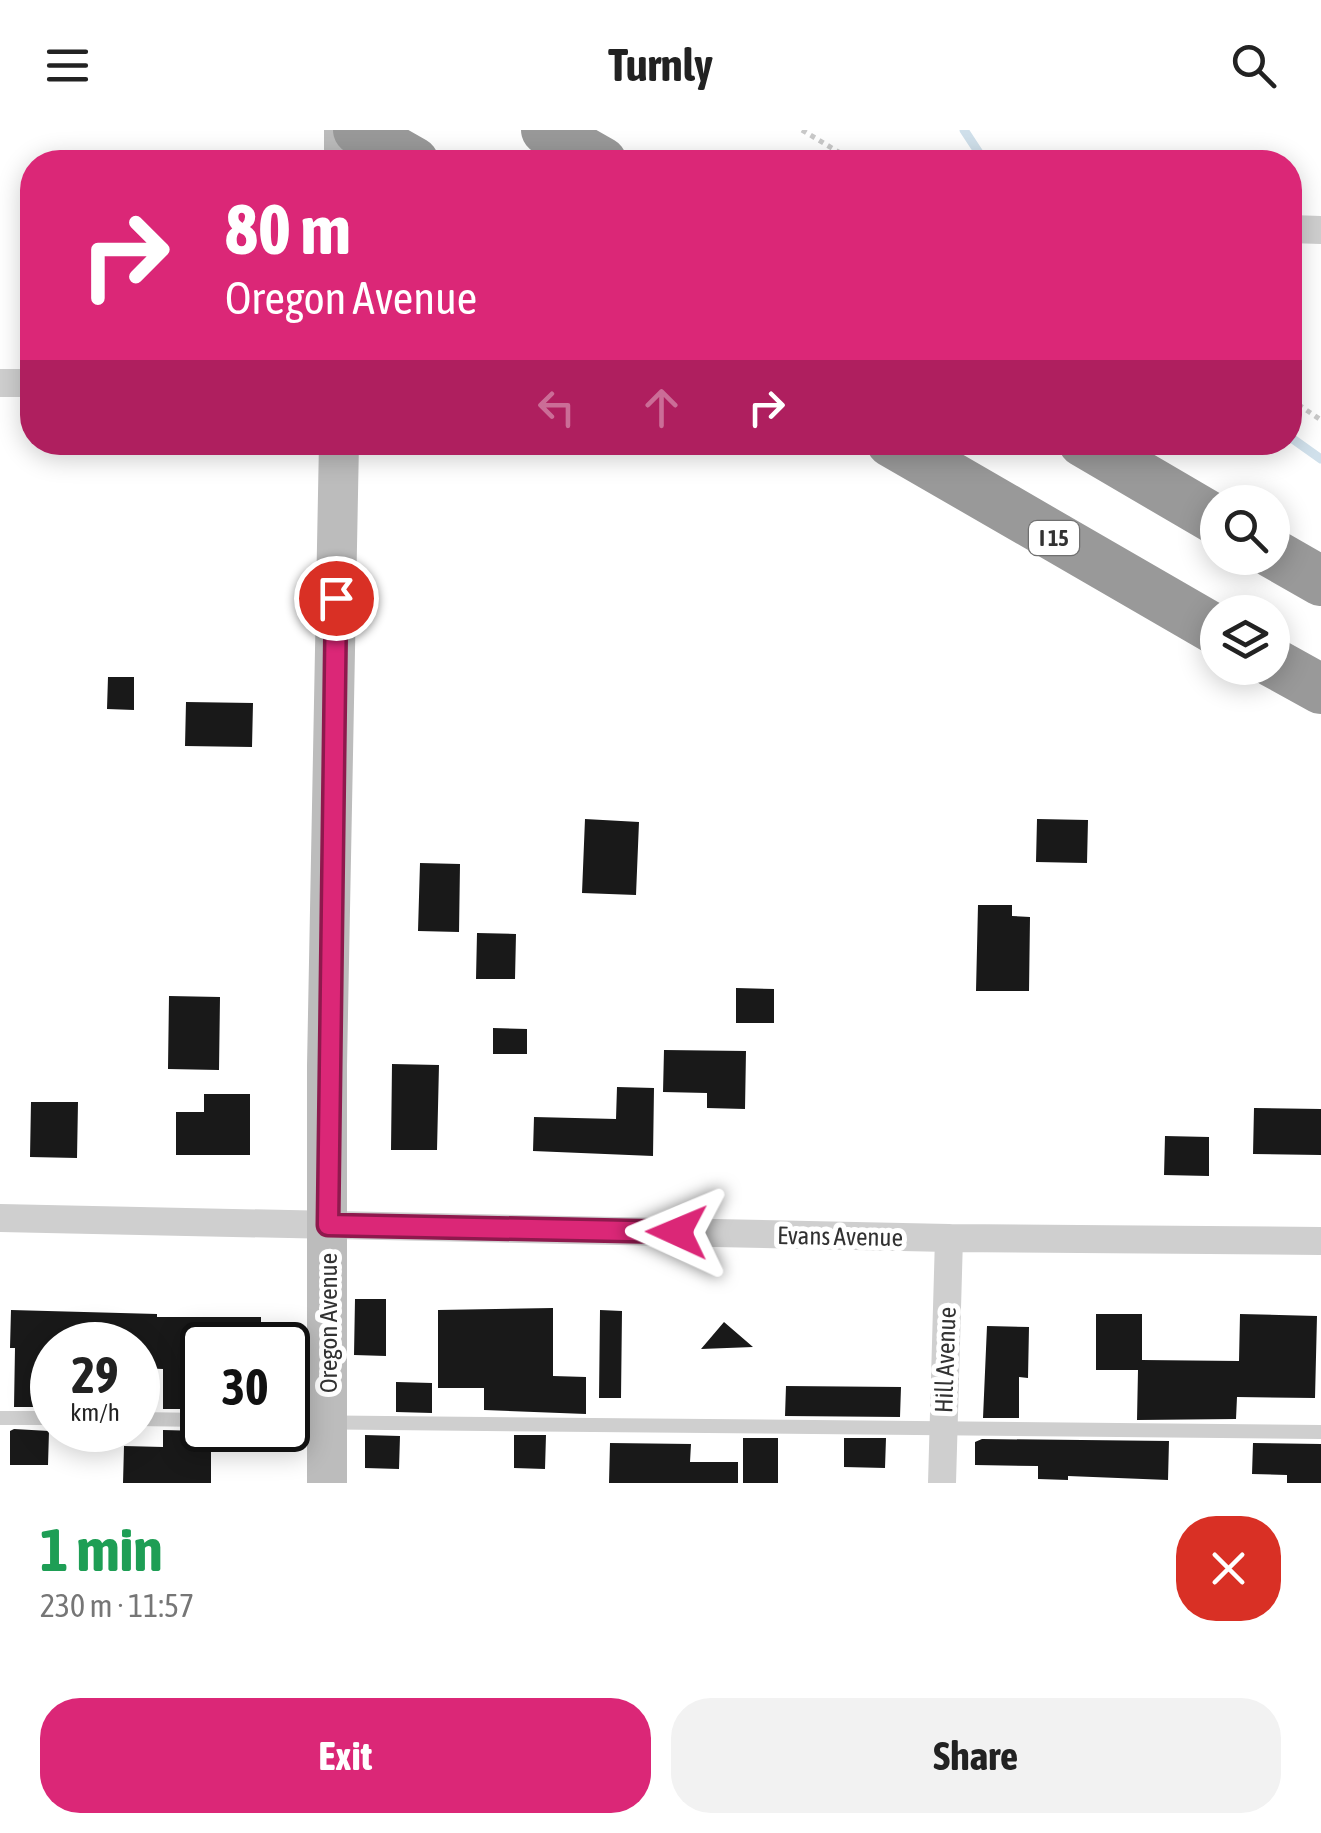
<!DOCTYPE html>
<meta charset="utf-8">
<style>
body{margin:0;font-family:"Asap Condensed",sans-serif;background:#f2f2f2;color:#222;height:100vh;display:flex;flex-direction:column;font-size:38px;white-space:nowrap}
*{box-sizing:border-box;margin:0}
p{font-size:32px;color:#767676}
.icon{flex:none;width:55px;height:55px;fill:none;stroke:currentColor;stroke-width:2;stroke-linecap:round;stroke-linejoin:round}
.map{position:relative;height:1353px;overflow:hidden}
.side{display:flex;flex-direction:column;background:#fff;flex:1}
.side>*{flex:none}
.banner{position:absolute;left:20px;top:20px;width:1282px;height:305px;border-radius:40px;box-shadow:0 5px 25px #0003;background:#db2777;color:#fff;overflow:hidden}
.buttons{position:absolute;left:1200px;top:355px;display:grid;gap:20px}
.buttons a{display:grid;place-items:center;width:90px;height:90px;border-radius:50%;background:#fff;box-shadow:0 5px 25px #0003;font-size:50px}
.speed{position:absolute;left:30px;top:1192px;display:flex;gap:20px;font-size:50px;font-weight:700;text-align:center}
.speed>*{display:grid;place-content:center;width:130px;height:130px;border-radius:50%;background:#fff;box-shadow:0 5px 25px #0003;line-height:1}
.speed small{font-size:25px;font-weight:400}
.speed .limit{border:5px solid #111;border-radius:15px;background:#fff;color:#111}
.pin{position:absolute;display:grid;place-items:center;width:85px;height:85px;color:#fff;margin:-42px;border:5px solid #fff;border-radius:50%;box-shadow:0 2px 10px #0007}
.me{position:absolute;width:110px;margin:-55px;rotate:271deg;stroke-linejoin:round;filter:drop-shadow(0 0 8px #0008)}
.turn{display:flex;align-items:center;gap:35px;height:210px;padding:0 40px;font-size:45px}
.turn .icon{width:130px;height:130px;stroke-width:2.5}
.turn b{display:block;font-size:70px;line-height:85px}
.lanes{display:flex;align-items:center;height:95px;padding:0 40px;background:#0003;justify-content:center;gap:50px;direction:ltr}
.lanes .off{opacity:.35}
.round{display:grid;place-items:center;flex:none;width:105px;height:105px;border-radius:40px;background:#f2f2f2}
.overview{display:flex;align-items:center;justify-content:space-between;height:170px;padding:0 40px}
h1{font-size:60px;font-weight:700;line-height:75px;color:#1e9e55}
.button{display:flex;gap:20px;margin-top:auto;padding:20px 40px}
.button a{flex:1;height:115px;border-radius:40px;background:#db2777;color:#fff;font-size:40px;font-weight:700;line-height:115px;text-align:center}
.button a+a{background:#f2f2f2;color:#222}
header{display:flex;justify-content:space-between;align-items:center;height:130px;padding:0 40px;background:#fff;font-size:45px;font-weight:700}
.map>svg:first-child{display:block}
.lines{fill:none;stroke-linecap:round;stroke-linejoin:round}
.stream{stroke:#d0e0eb;stroke-width:9}
.building{fill:#191919}
.path{stroke:#c9c9c9;stroke-width:5;stroke-dasharray:5 5;stroke-linecap:butt}
.lane{stroke:#cfcfcf;stroke-width:14}
.street{stroke:#cfcfcf;stroke-width:28}
.secondary{stroke:#bcbcbc;stroke-width:40}
.highway{stroke:#999;stroke-width:50}
.route-casing{stroke:#8e194d;stroke-width:25}
.route{stroke:#db2777;stroke-width:18}
.labels{text-anchor:middle;stroke-width:10;stroke-linejoin:round;paint-order:stroke}
.shield{fill:#fff;stroke:#707070;stroke-width:2.5}
.shield-label{font-size:22px;font-weight:bold;fill:#323232}
.street-label{font-size:25px;fill:#323232;stroke:#fff}
</style>
<header><svg class="icon" aria-label="menu" viewBox="0 0 24 24"><path d="M4 6h16M4 12h16M4 18h16"/></svg>Turnly<svg class="icon" aria-label="search" viewBox="0 0 24 24"><circle cx="10" cy="10" r="6"/><path d="M15 15l6 6"/></svg></header>
<div class="map">
<svg width="1321" height="1353" viewBox="0 0 1321 1353">
<rect width="100%" height="100%" fill="#fff"/>
<g class="lines">
<path class="stream" d="M964,0L985,32
M1290,307L1321,329"/>
</g>
<path class="building" d="M108,547H134V580L107,579Z
M186,572L253,573L252,617L185,616Z
M585,689L639,692L636,765L582,763Z
M1037,689L1088,690L1087,733L1036,732Z
M420,733L460,734L459,802L418,801Z
M978,775H1012V786L1030,787L1029,861H976Z
M477,803L516,804L515,849H476Z
M736,858L774,859V893H736Z
M169,866L220,867L219,940L168,939Z
M493,898L527,899V924H493Z
M664,920L746,921L745,979L707,978V963L663,962Z
M392,934L439,935L437,1020H391Z
M617,957L654,958L653,1026L533,1021L534,987L616,989Z
M204,964H250V1025H176V982H204Z
M31,972H78L77,1028L30,1027Z
M1254,978L1321,979V1025L1253,1024Z
M1165,1006L1209,1007V1046L1164,1045Z
M355,1169H386V1226L354,1225Z
M553,1178V1246L586,1247V1284L484,1280V1258H438V1180Z
M11,1180L157,1184V1187H261V1215H202V1279H163V1239L138,1238V1215H52V1219H45L44,1277H14L15,1218H10Z
M600,1180L622,1181L621,1268H599Z
M1096,1184H1142V1230L1239,1231L1240,1184L1317,1186L1315,1268L1237,1267L1236,1289L1137,1290L1138,1240H1096Z
M724,1192L753,1217L701,1219Z
M987,1196L1029,1197L1028,1248L1019,1247V1288H983Z
M396,1252L432,1253V1283L396,1282Z
M786,1256L901,1257L900,1287L785,1286Z
M14,1299L49,1301L48,1335H10V1301Z
M163,1300L202,1301V1318H211V1353H123L124,1316L163,1317Z
M365,1305L400,1306L399,1339L365,1338Z
M514,1305H546L545,1339L514,1338Z
M743,1308H778V1353H743Z
M844,1308H886L885,1338L844,1337Z
M982,1309L1169,1311L1168,1350L1068,1346V1350L1038,1349V1336L975,1335V1312Z
M610,1313L691,1314L690,1332H738V1353H609Z
M1253,1313L1321,1314V1353H1287V1345L1252,1344Z"/>
<g class="lines">
<path class="path" d="M802,0L855,32
M1290,269L1321,290"/>
<path class="lane" d="M0,1288H52
M138,1289L202,1290
M288,1292L1321,1302"/>
<path class="street" d="M1290,99L1321,100
M0,253H32
M0,1088L949,1108L1321,1111
M942,1353L949,1108"/>
<path class="secondary" d="M344,32V0
M327,1353V936L339,312"/>
<path class="highway" d="M358,0L414,32
M546,0L602,32
M891,312L1218,501
M1083,312L1218,391
M1272,423L1321,451
M1272,532L1321,559"/>
</g>
<g class="lines">
<defs>
<path id="route" d="M336,468L328,1095L677,1102"/>
</defs>
<use href="#route" class="route-casing"/>
<use href="#route" class="route"/>
</g>
<g class="labels">
<rect class="shield" x="1029" y="391" width="50" height="34" rx="8"/>
<g class="shield-label">
<text x="1054" y="416">I 15</text>
</g>
<g class="street-label">
<text transform="translate(840 1106) rotate(1)" y="9">Evans Avenue</text>
<text transform="translate(328 1193) rotate(-90)" y="9">Oregon Avenue</text>
<text transform="translate(945 1230) rotate(-88)" y="9">Hill Avenue</text>
</g>
</g>
</svg>
<div class="buttons">
<a><svg class="icon" aria-label="search" viewBox="0 0 24 24"><circle cx="10" cy="10" r="6"/><path d="M15 15l6 6"/></svg></a>
<a><svg class="icon" aria-label="layers" viewBox="0 0 24 24"><path d="M12 4l9 5-9 5-9-5zM3 14l9 5 9-5"/></svg></a>
</div>
<div class="speed"><div>29<small>km/h</small></div><div class="limit">30</div></div>
<div class="pin" style="left:336px;top:468px;background:#d93025"><svg class="icon" aria-label="arrive" viewBox="0 0 24 24"><path d="M6 21V4h12l-3 4 3 4H6"/></svg></div>
<svg class="me" style="left:677px;top:1102px" viewBox="-20 -20 40 40"><path d="M0-17L14 15 0 8-14 15z" fill="#db2777" stroke="#fff" stroke-width="4"/></svg>
<div class="banner">
<div class="turn"><svg class="icon" aria-label="right" viewBox="0 0 24 24"><path d="M7 20v-9h11M14 6l5 5-5 5"/></svg><div><b>80 m</b>Oregon Avenue</div></div>
<div class="lanes"><svg class="icon off" aria-label="left" viewBox="0 0 24 24"><path d="M17 20v-9H6M10 6l-5 5 5 5"/></svg><svg class="icon off" aria-label="ahead" viewBox="0 0 24 24"><path d="M12 20V5M6 11l6-6 6 6"/></svg><svg class="icon" aria-label="right" viewBox="0 0 24 24"><path d="M7 20v-9h11M14 6l5 5-5 5"/></svg></div>
</div>
</div>
<section class="side">
<div class="overview"><div><h1>1 min</h1><p>230 m · 11:57</p></div><a class="round" style="background:#d93025;color:#fff"><svg class="icon" aria-label="close" viewBox="0 0 24 24"><path d="M6 6l12 12M18 6L6 18"/></svg></a></div>
<div class="button"><a>Exit</a><a>Share</a></div>
</section>
